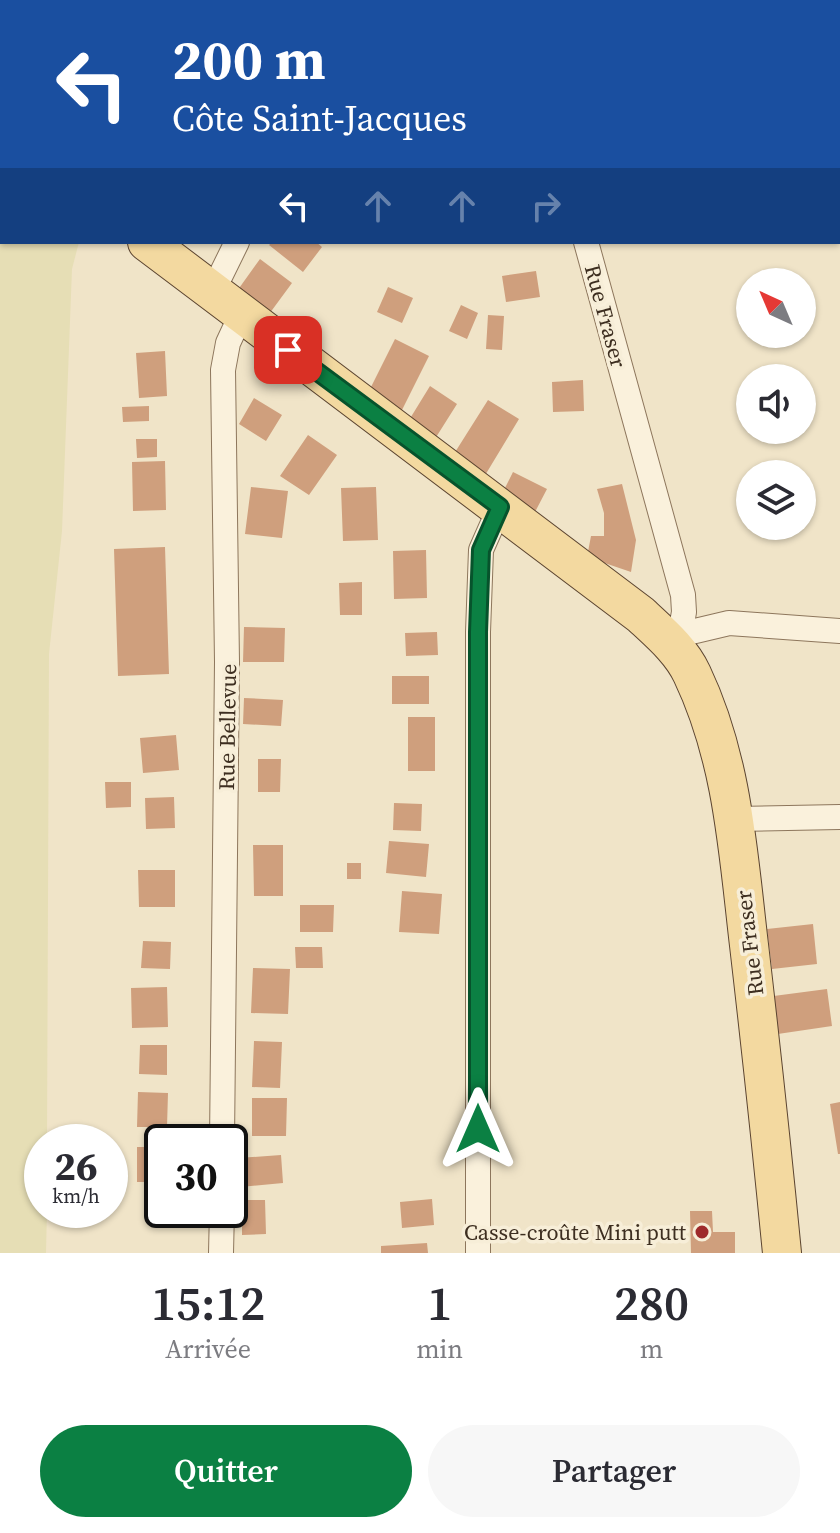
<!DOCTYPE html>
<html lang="fr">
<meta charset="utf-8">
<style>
body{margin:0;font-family:"Source Serif 4",serif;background:#f7f7f7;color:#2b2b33;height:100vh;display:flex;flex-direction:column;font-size:30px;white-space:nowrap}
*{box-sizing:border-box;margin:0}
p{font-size:26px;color:#7c7c81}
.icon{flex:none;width:44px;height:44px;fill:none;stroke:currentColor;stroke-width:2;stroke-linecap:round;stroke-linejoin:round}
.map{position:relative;height:1253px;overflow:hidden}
.drawer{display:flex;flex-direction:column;background:#fff;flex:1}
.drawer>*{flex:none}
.guide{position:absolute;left:0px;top:0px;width:840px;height:244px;box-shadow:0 2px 6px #0004;background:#1a4fa0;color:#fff;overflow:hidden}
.needle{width:52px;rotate:316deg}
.buttons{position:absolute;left:736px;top:268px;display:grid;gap:16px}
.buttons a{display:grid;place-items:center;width:80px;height:80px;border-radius:50%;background:#fff;box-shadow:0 2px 6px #0004;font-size:40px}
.speed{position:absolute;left:24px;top:1124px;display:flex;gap:16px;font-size:40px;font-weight:700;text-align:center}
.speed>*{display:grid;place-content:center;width:104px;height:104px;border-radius:50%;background:#fff;box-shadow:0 2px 6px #0004;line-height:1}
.speed small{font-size:20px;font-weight:400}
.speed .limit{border:4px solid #111;border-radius:12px;background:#fff;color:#111}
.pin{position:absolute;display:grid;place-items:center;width:68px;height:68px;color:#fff;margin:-34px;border-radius:16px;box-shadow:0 4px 12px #0006}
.me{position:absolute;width:88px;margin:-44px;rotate:0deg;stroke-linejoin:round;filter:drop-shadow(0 0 6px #0008)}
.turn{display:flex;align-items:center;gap:28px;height:168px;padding:0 40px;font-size:36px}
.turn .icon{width:104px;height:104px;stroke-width:2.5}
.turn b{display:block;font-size:56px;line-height:68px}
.lanes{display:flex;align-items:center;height:76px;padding:0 40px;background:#0003;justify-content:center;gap:40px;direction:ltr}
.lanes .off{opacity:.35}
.eta{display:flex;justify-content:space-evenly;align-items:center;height:136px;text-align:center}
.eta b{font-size:48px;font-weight:600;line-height:56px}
.button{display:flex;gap:16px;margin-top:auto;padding:16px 40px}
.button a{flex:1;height:92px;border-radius:48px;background:#0b8043;color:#fff;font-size:32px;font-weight:600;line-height:92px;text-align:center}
.button a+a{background:#f7f7f7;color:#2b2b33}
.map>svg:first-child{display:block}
.farmland{fill:#e6deb5}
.building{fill:#cf9f7d}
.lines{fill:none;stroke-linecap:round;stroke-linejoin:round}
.minor-casing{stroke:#8d765c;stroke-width:26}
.primary-casing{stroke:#5b4430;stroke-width:40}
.minor{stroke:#faf1dc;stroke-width:24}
.primary{stroke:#f3d9a0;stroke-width:38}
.route-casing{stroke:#07532c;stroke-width:20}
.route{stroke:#0b8043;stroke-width:14}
.poi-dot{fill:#9e2a2b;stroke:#f7eed8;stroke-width:3}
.labels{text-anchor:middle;stroke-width:7;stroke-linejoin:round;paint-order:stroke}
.street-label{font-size:22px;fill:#3d2e20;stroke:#f7eed8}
.poi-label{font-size:22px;fill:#3d2e20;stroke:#f7eed8;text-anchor:end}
</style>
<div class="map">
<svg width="840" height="1253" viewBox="0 0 840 1253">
<rect width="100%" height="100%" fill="#f0e4c8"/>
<path class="farmland" d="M0,168H2V242H79L72,269L62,531L49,654L47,1142H42V1210H47L46,1253H0Z"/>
<path class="building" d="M272,242H316L322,247L303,272L269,245Z
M260,259L292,283L264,321L232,298Z
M536,271L540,297L506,302L502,276Z
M388,287L413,298L402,323L377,312Z
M461,305L478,313L467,339L449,331Z
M488,315L504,316L502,350L486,349Z
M395,339L429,356L400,414L366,397Z
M165,351L167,396L139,398L136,353Z
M583,380L584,411L553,412L552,382Z
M430,386L457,404L433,442L406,425Z
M254,398L282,415L266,441L239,424Z
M488,400L519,419L484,477L452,457Z
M149,406V421L123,422L122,407Z
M308,435L337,455L309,495L280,476Z
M136,439H157V457L137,458Z
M165,461L166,510L133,511L132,462Z
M513,472L547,489L535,512L501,496Z
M622,484L636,540L631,572L587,557L591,536H604V513L597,489Z
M251,487L288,491L282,538L245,534Z
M376,487L378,540L343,541L341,488Z
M165,547L169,674L118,676L114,549Z
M426,550L427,598L394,599L393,551Z
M362,582V615H340L339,583Z
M244,627L285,628L284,662H243Z
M437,632L438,655L406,656L405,633Z
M392,676H429V704H392Z
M244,698L283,700L281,726L243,724Z
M408,717H435V771H408Z
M176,735L179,770L143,773L140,738Z
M258,759H281L280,792H258Z
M105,782H131V807L106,808Z
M174,797L175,828L146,829L145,798Z
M394,803L422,804L421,831L393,830Z
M389,841L429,844L426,877L386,873Z
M253,845H283V896H254Z
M347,863H361V879H347Z
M138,870H175V907H139Z
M402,891L442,894L439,934L399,932Z
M300,905H334L333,932H300Z
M813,924L817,964L772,969L767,929Z
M143,941L171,942L170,969L141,968Z
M295,947H322L323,968H296Z
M253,968L290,969L288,1014L251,1013Z
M167,987L168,1027L132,1028L131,988Z
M827,989L832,1026L771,1035L766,997Z
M254,1041L282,1042L280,1088L252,1087Z
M140,1045H167V1075L139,1074Z
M138,1092L168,1093L167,1127H137Z
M252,1098H287L286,1136H252Z
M840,1102V1154H838L830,1104Z
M137,1147H162V1182H137Z
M281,1155L283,1183L240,1187L238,1158Z
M432,1199L434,1225L402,1228L400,1202Z
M242,1200H265L266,1234L242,1235Z
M690,1211H712L713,1232H735V1253H691Z
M427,1243L428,1253H381V1246Z"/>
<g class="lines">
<defs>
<path id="minor" d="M522,0V2
M304,2V0
M586,242L683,595L684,612L682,623
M212,293L237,242
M691,632L729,623L840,631
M735,819L840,817
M222,1142L227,662L223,370L228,343L241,315
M221,1253L222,1210
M478,1253V632L481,550L500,507"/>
<path id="primary" d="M0,92L2,94
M147,242L641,615C659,632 681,650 692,674C733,760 738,852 749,945C761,1048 772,1150 782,1253"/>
</defs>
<use href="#minor" class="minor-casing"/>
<use href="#primary" class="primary-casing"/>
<use href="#minor" class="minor"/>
<use href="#primary" class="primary"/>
</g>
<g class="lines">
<defs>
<path id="route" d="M288,350L500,507L481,550L478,632V1129"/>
</defs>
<use href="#route" class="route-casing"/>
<use href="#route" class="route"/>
</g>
<circle class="poi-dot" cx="702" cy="1232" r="8"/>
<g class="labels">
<g class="street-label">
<text transform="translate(606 316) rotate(75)" y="8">Rue Fraser</text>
<text transform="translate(227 727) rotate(-89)" y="8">Rue Bellevue</text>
<text transform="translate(749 943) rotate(-97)" y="8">Rue Fraser</text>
</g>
<g class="poi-label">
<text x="686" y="1240">Casse-croûte Mini putt</text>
</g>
</g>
</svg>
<div class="buttons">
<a><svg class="needle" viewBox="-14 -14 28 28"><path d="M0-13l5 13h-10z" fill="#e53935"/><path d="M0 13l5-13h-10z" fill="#7c7c81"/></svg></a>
<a><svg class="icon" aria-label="sound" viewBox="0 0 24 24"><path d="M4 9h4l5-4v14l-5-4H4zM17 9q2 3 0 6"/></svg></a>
<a><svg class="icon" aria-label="layers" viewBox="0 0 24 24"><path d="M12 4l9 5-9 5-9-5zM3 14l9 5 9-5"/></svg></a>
</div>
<div class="speed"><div>26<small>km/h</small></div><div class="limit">30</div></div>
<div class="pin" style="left:288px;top:350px;background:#d93025"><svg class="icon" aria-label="arrive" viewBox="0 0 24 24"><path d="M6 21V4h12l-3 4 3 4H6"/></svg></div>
<svg class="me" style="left:478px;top:1129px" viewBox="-20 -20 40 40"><path d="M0-17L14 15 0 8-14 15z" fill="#0b8043" stroke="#fff" stroke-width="4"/></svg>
<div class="guide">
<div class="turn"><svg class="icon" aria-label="left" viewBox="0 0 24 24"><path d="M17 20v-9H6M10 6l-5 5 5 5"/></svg><div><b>200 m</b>Côte Saint-Jacques</div></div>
<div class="lanes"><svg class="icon" aria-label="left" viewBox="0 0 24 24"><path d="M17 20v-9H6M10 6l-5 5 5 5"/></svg><svg class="icon off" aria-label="ahead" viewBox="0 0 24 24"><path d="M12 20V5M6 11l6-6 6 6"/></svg><svg class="icon off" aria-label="ahead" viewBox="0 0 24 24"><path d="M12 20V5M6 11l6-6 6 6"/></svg><svg class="icon off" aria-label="right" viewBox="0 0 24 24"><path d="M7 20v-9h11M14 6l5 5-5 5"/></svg></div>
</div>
</div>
<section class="drawer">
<div class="eta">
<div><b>15:12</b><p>Arrivée</p></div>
<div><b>1</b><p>min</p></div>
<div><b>280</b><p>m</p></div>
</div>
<div class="button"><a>Quitter</a><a>Partager</a></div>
</section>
